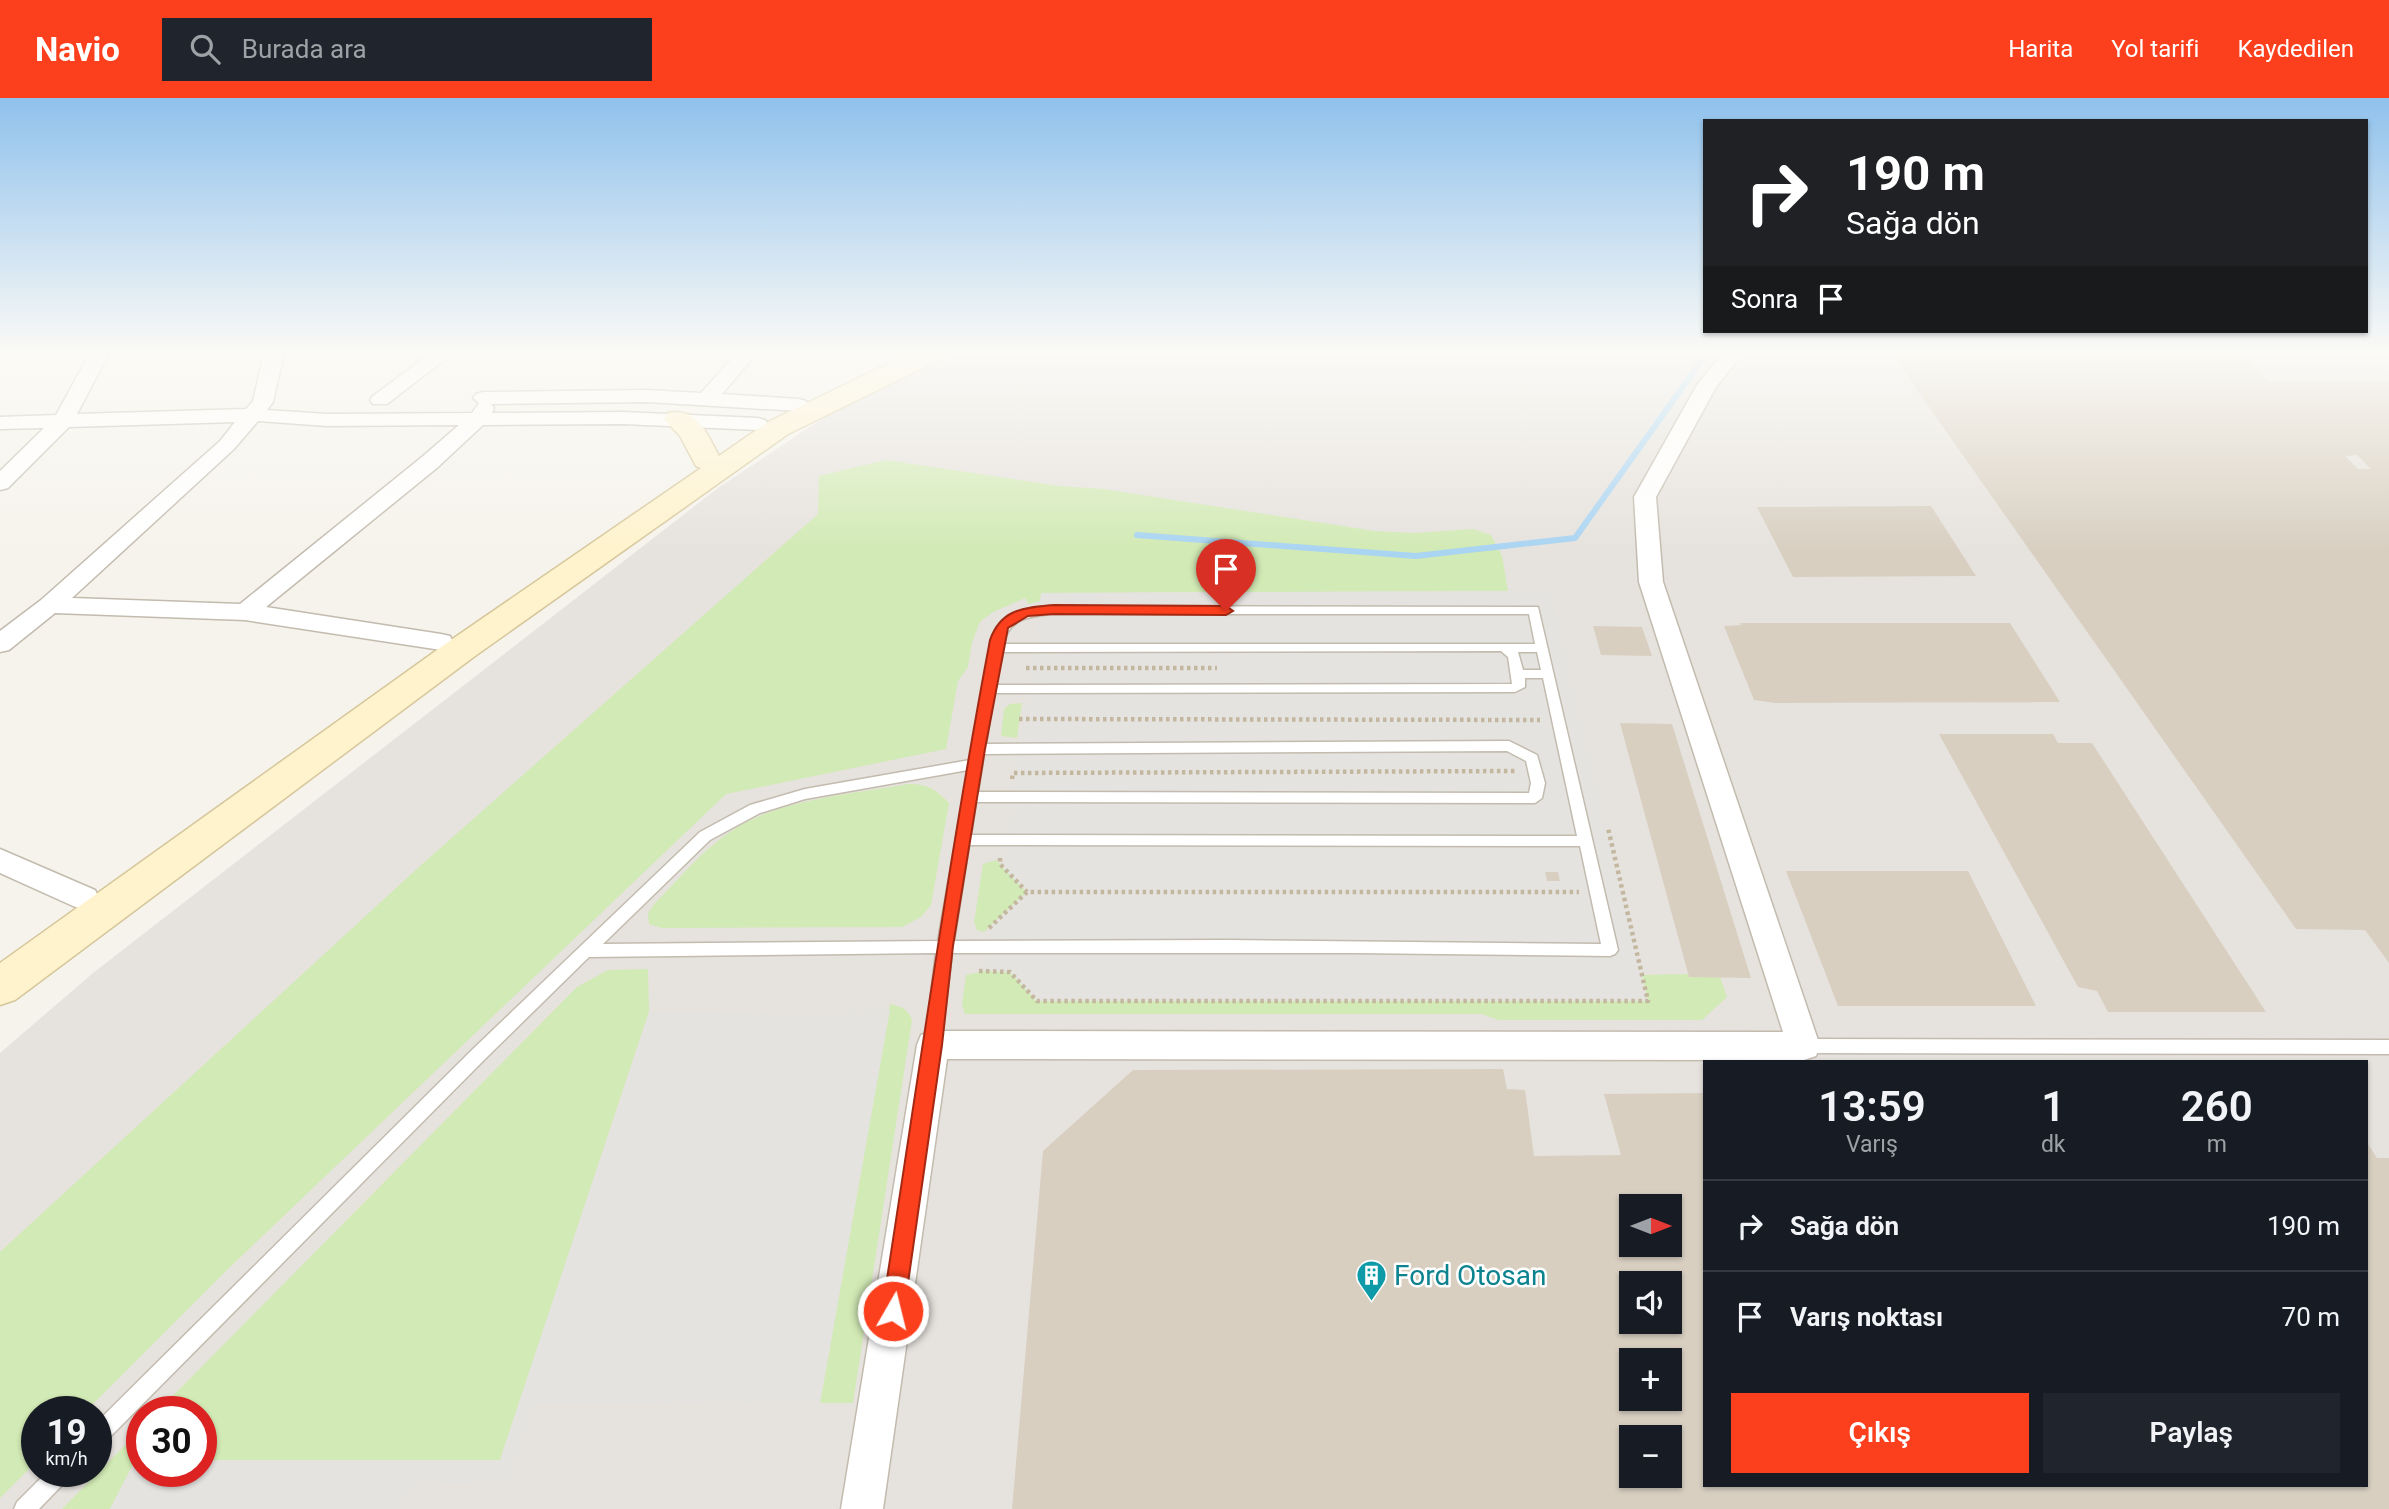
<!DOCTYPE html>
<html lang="tr">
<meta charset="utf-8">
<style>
body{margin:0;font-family:Roboto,sans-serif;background:#20242c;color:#f1f3f6;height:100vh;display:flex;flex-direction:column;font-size:26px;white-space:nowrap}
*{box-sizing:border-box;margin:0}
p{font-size:23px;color:#9ea1a6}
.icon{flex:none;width:38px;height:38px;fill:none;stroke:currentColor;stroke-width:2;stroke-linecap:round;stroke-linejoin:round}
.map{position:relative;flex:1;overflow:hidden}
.side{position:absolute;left:1703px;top:962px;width:665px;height:427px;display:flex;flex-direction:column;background:#171b24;border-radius:0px;box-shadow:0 2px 5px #0004}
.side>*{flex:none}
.top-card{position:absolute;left:1703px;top:21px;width:665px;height:214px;border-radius:0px;box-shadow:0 2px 5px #0004;background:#202124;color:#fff;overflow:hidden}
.needle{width:46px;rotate:90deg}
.controls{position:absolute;left:1619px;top:1096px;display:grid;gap:14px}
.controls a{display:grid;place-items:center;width:63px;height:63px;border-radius:0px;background:#171b24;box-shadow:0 2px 5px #0004;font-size:35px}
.speed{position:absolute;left:21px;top:1298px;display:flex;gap:14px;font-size:35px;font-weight:700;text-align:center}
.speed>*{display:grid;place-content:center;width:91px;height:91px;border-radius:50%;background:#171b24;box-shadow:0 2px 5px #0004;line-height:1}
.speed small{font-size:18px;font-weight:400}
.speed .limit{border:10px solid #d22;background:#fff;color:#111}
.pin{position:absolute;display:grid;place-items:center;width:60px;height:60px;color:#fff;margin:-72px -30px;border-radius:50% 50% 50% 0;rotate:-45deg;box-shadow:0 0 7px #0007}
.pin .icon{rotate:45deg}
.me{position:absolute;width:77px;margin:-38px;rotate:8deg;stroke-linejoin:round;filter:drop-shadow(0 0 5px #0008)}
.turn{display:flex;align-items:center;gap:24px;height:147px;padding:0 28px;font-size:32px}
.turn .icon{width:91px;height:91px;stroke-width:2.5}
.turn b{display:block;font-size:49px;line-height:60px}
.then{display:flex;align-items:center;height:66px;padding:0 28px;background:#0003;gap:14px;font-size:26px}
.eta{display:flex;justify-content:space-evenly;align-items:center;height:119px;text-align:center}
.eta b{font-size:42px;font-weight:600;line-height:49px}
.action{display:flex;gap:14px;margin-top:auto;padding:14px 28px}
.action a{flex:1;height:80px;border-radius:0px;background:#fc3f1d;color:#fff;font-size:28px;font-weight:600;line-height:80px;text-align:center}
.action a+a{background:#20242c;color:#f1f3f6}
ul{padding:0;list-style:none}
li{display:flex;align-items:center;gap:21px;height:91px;padding:0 28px;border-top:2px solid #363941}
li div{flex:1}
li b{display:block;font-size:26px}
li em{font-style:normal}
header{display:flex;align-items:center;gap:42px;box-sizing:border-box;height:98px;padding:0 35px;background:#fc3f1d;color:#fff}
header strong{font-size:33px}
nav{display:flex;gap:38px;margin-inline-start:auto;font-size:24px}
.search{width:490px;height:63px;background:#20242c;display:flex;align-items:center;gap:18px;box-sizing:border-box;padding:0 24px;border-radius:0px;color:#9ea1a6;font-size:26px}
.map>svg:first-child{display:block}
.industrial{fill:#e6e2dd;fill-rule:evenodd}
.green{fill:#d2eab5}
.parking{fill:#e5e3e0}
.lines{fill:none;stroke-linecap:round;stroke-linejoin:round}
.stream{stroke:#a9d4f2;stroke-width:6}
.building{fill:#d8cfc1;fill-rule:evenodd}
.lane-casing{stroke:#c2bbae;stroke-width:3}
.street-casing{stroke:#c2bbae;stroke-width:3}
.secondary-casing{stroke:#d6c79b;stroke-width:3}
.path{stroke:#c4b79f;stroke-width:4.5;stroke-dasharray:3.5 3.5;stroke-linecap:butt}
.lane{fill:#fff;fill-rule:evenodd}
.street{fill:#fff;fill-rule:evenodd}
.secondary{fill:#fff3cd;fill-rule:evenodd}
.route{fill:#fc3f1d;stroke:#a42913;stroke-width:2}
.labels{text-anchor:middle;stroke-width:5;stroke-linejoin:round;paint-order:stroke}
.near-culture-label{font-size:28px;fill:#0d838f;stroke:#fff;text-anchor:start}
</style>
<header>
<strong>Navio</strong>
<div class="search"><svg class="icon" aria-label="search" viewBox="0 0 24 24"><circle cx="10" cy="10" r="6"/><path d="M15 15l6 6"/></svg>Burada ara</div>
<nav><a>Harita</a><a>Yol tarifi</a><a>Kaydedilen</a></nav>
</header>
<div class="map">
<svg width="2389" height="1411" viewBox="0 0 2389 1411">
<rect width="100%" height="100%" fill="#f6f3ec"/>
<path class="industrial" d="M938,255H2389V1411H0V955L93,875L718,390L846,305ZM1704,964H2366V1388H1704ZM1631,1108H1670V1146H1631ZM1631,1185H1670V1223H1631ZM1631,1262H1670V1300H1631ZM37,1314H96V1374H37ZM142,1314H201V1374H142ZM1631,1339H1670V1377H1631Z"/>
<path class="green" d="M886,362L1060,388L1103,391L1375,433L1415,435L1473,431L1491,437L1502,458L1508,493L1042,495L1040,503L1029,506L1025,500L993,514L980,524L972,544L968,569L958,583L946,651L726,696L227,1172L85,1314H37V1363L0,1400V1154L420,768L818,416L819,378Z
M1022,605L1017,640L1001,638L1004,611L1010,606Z
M908,686C927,686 936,691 949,705L931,807L921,819L902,829L662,830L649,826L648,815L655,805C680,780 703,751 733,732C780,701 853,696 908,686Z
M996,762L1027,794L984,834L977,832L974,824L983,766Z
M648,871L649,914L500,1362H201V1314H157L577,889L608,872Z
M985,873L1010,874L1037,903H1648L1641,877L1688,876L1689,879H1720L1727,899L1702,922H1498L1482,916H965L962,907L966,877Z
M890,906C902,909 908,911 912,922L853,1305H820Z
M142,1330V1362H135L110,1411H62Z"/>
<path class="parking" d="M1552,493L1648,903H1037L1010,874L985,873L991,828L1027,794L1003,770L1041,495Z
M890,912L820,1305L535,1306L509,1384L411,1388L402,1411H110L136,1362H142V1374H201V1362H500L649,914Z"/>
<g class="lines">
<path class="stream" d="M1137,437L1416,458L1575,440L1707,255"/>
</g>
<path class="building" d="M1891,255H2242L2268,284L2389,283V865L2365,832L2296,831ZM2357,357L2371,371H2358L2345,358Z
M1931,408L1976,478L1793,479L1757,409Z
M1740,525H2010L2060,604L1775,605L1754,602L1724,528L1741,527Z
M1593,528L1642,529L1652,558L1601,557Z
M1620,625L1672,626L1751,880L1689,879Z
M1939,636H2053L2058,645H2092L2266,914H2108L2097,893L2078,889Z
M1786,773H1968L2036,908H1838Z
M1545,774H1558L1560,783H1547Z
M1503,971L1507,991L1525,992L1534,1058L1621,1057L1604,996L1704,995V1388H2366V1043L2377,1060H2389V1411H1012L1043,1053L1133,972ZM1631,1108H1670V1146H1631ZM1631,1185H1670V1223H1631ZM1631,1262H1670V1300H1631ZM1631,1339H1670V1377H1631Z"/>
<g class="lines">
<defs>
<path id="lane" d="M1053,508L1538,509L1618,852L1615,856L1610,858L1354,855H952L941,947L939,952L933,954L927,952L925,947L936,855L589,859L485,961L103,1346L96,1349V1325L473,951L700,734L750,707L805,691L970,662L991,542C1005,512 1022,510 1053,508ZM1053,516H1529L1535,546H1003C1009,520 1030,518 1053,516ZM1501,553L1508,559L1512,586L996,587L1001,554ZM1518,554H1537L1541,572H1523ZM1525,580H1543L1577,738L971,737L976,704L1535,705L1542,700L1545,685L1537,657L1509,643L986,646L994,595L1515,594L1525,589ZM1507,653L1526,663L1531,685L1529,695L978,694L984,656ZM968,672L938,843L603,846L710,742L760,715L805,701ZM969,747L1580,748L1601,846L1226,842L954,843Z
M1804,941L2389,942V956L1804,955L1798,953L1796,948L1798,943Z
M47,1374H71L68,1381L39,1411H14L17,1404Z"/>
<path id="street" d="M90,255H109L77,316L246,311L253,303L264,255H284L273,304L267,312L327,316L472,315L479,305L473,300L476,296L483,294L647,292L701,295L737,255H757L722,296L799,301L806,303L809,307L806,311L799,313L647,304L491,306L494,310L492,315L623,314L758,320L765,322L768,326L765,330L758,332L623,326L483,327L438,369L266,509L441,536L450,538L453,544L450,550L441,552L245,522L55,515L9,552L0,554V533L41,502L220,343L235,324L69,329L8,390L0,392V373L44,330L0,331V319L56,317ZM258,323L327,328L459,327L422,359L240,506L72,500L234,351Z
M431,255H453L387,306H373L370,302L373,298Z
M1723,255H1743L1716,289L1656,399L1663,484L1820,948L1816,958L1804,962L947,961L883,1411H841L917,947L921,937L933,933L1783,934L1639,484L1634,399L1697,287Z
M0,751L95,792L99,800L95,808L84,812L73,808L0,775Z"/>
<path id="secondary" d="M910,255H945L941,261L788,336L475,558L15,902L0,907V865L451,542L701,370L696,368L680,338L664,321L668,315C696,308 708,337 719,358L768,324Z"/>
</defs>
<use href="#lane" class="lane-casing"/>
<use href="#street" class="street-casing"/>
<use href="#secondary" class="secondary-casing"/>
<path class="path" d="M1026,570H1217
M1019,621L1540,622
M1012,681L1013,675L1517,673
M1000,760V766L1027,794
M989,830L1027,794H1579
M979,873L1010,874L1037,903H1648L1608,730"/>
<use href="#lane" class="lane"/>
<use href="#street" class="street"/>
<use href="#secondary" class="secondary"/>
</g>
<linearGradient id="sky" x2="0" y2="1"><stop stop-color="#8fc1ec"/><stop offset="0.56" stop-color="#fbfaf6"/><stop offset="1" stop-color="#fbfaf6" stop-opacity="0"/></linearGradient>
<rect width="2389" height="453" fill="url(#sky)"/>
<path class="route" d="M1053,507L1226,508L1233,513L1226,517L1053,516L1028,518L1008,530L985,651L953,848L942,947L904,1213L901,1220L893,1223L885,1220L882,1213C917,989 948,765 990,542C1001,511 1023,510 1053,507Z"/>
<defs>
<symbol id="building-pin" viewBox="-11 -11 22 30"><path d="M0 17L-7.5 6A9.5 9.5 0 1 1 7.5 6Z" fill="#0f9aa8" stroke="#fff"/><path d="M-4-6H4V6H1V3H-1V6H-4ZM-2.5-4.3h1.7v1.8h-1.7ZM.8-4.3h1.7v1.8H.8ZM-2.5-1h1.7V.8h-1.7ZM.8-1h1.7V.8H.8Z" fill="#fff"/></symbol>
</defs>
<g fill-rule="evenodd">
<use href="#building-pin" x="1354" y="1160" width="35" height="47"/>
</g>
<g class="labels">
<g class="near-culture-label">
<text x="1394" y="1187">Ford Otosan</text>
</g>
</g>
</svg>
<div class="controls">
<a><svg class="needle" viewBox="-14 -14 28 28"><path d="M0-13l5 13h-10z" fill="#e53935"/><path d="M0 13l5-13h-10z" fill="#9ea1a6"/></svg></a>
<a><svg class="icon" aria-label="sound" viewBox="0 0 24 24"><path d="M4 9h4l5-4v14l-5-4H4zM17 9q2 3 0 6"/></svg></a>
<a>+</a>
<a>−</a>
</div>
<div class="speed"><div>19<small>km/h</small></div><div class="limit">30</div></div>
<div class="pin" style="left:1226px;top:513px;background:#d93025"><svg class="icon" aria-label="arrive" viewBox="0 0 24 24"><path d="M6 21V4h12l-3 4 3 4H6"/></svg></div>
<svg class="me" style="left:893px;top:1213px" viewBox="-20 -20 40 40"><circle r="17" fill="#fc3f1d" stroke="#fff" stroke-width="3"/><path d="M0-11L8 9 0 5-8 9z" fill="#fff"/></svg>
<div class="top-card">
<div class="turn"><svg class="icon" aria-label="right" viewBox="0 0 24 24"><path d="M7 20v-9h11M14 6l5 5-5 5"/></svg><div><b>190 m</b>Sağa dön</div></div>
<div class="then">Sonra<svg class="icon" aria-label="arrive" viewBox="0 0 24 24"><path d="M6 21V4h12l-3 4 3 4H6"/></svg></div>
</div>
<section class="side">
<div class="eta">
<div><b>13:59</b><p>Varış</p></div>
<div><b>1</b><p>dk</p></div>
<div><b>260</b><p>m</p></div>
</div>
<ul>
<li><svg class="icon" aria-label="right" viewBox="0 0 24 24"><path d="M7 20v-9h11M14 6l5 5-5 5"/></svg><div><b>Sağa dön</b></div><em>190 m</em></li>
<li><svg class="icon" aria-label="arrive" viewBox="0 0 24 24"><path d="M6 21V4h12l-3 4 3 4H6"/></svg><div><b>Varış noktası</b></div><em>70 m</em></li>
</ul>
<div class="action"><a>Çıkış</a><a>Paylaş</a></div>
</section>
</div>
